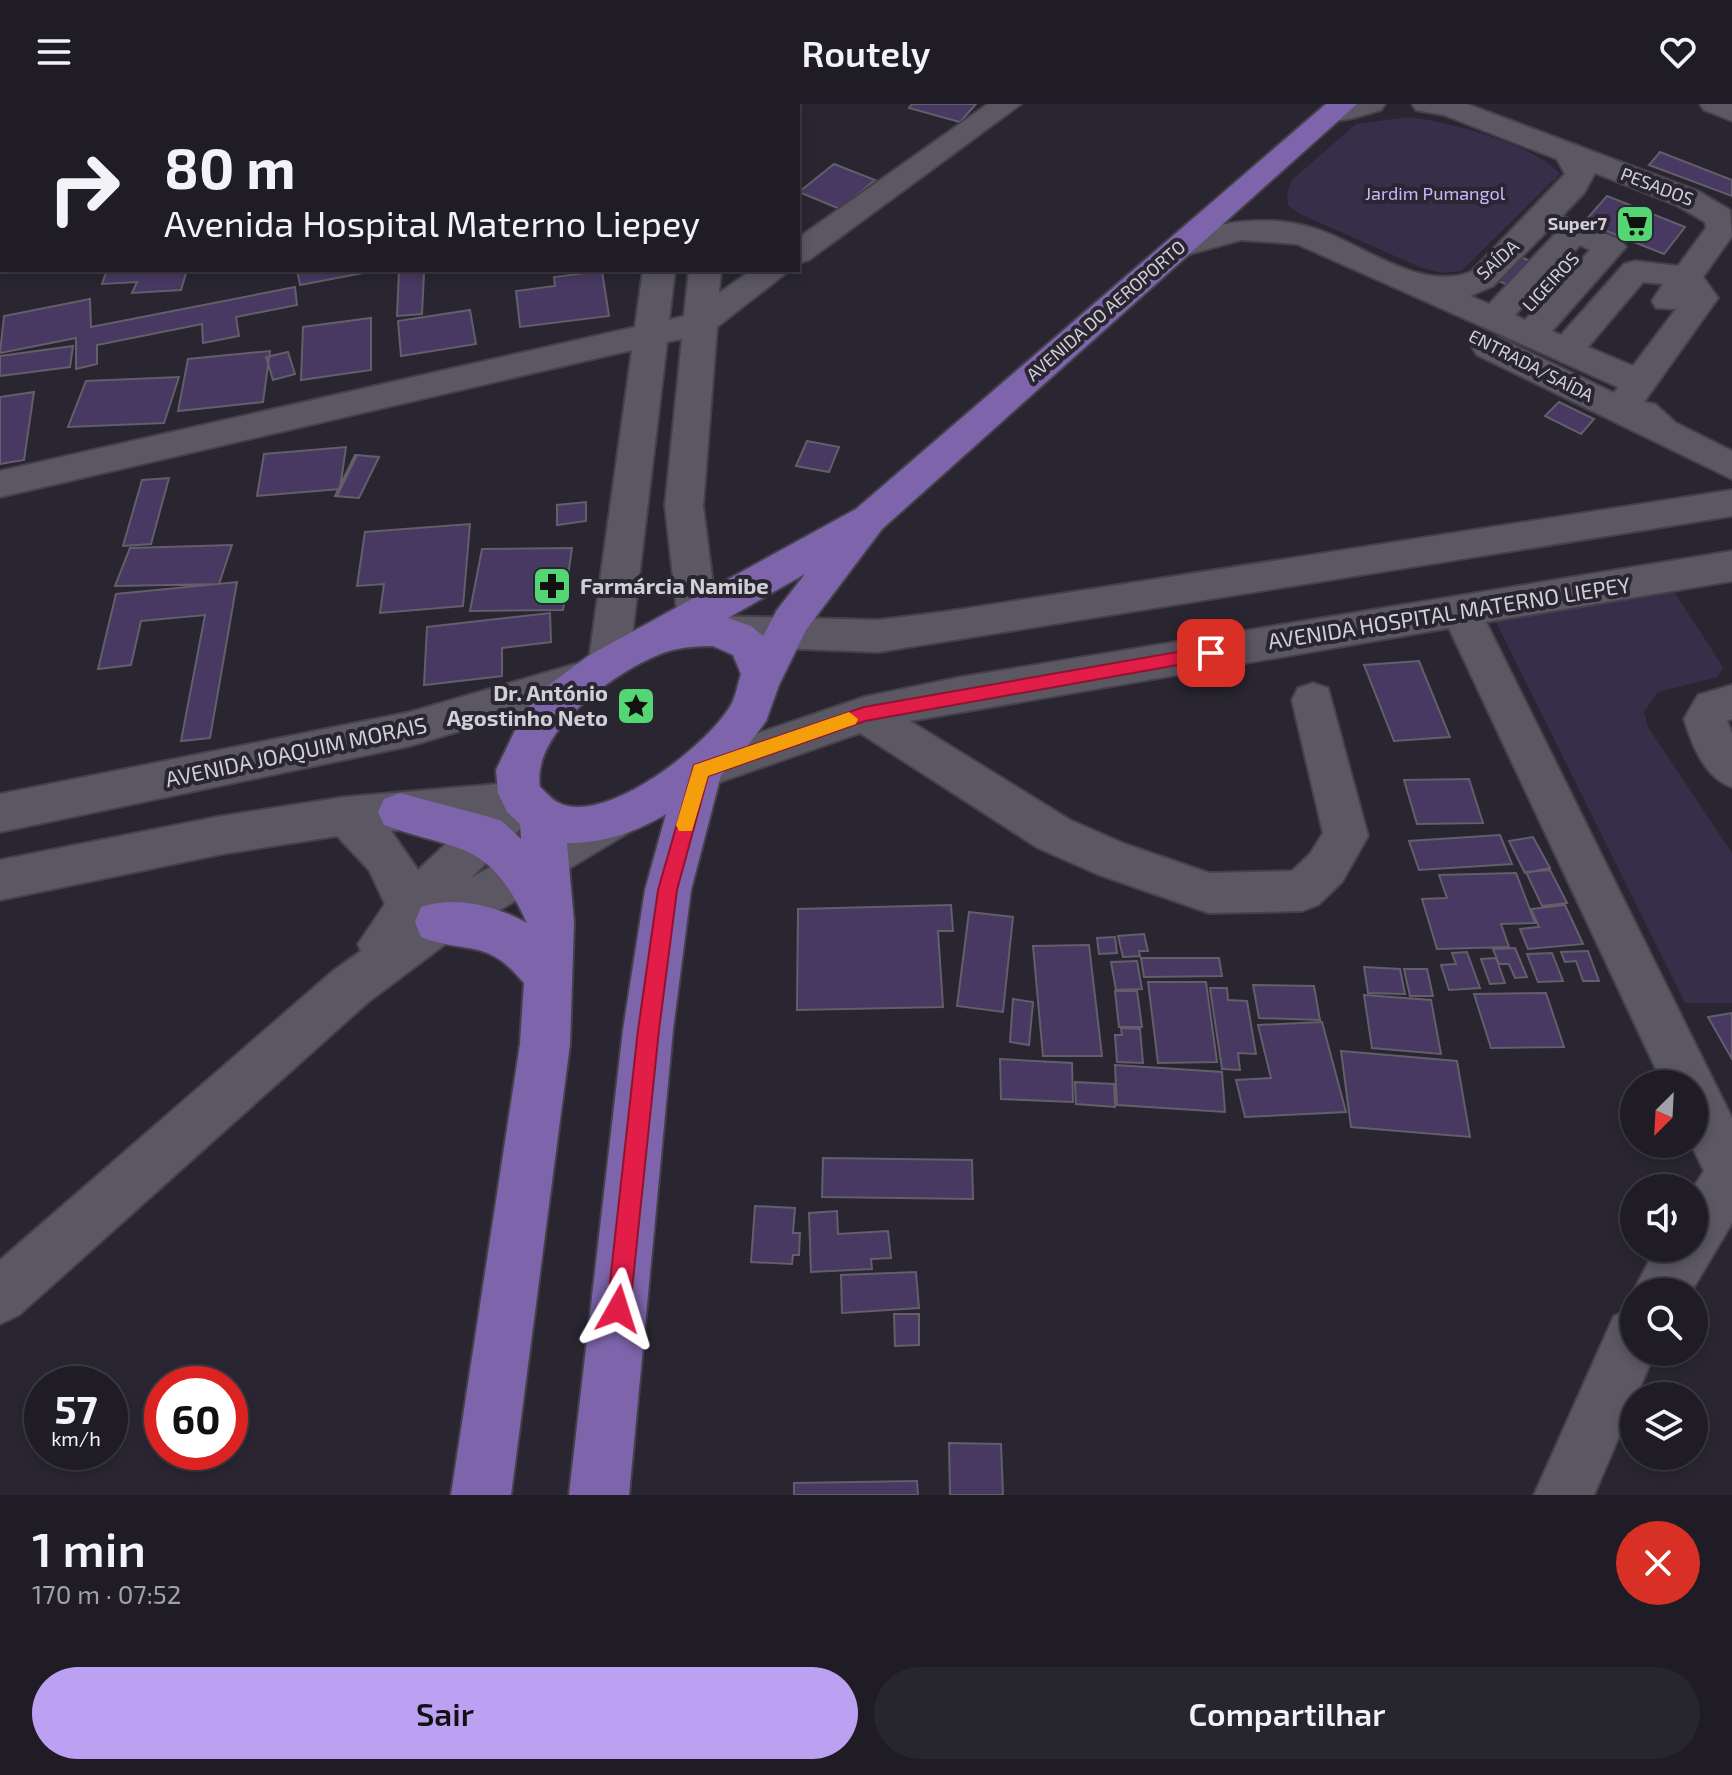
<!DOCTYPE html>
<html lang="pt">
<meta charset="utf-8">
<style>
body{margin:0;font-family:"Exo 2",sans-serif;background:#27252d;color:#f1f3f6;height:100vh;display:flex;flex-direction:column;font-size:30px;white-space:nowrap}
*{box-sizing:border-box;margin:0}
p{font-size:26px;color:#a1a1a7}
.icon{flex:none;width:44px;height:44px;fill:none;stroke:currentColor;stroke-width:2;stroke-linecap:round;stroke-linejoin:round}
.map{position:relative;height:1391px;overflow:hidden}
.side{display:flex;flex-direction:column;background:#1f1c25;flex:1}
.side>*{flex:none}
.top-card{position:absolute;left:0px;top:0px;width:800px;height:168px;box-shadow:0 4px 12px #0003,0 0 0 2px #3c3a42;background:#1f1c25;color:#f1f3f6;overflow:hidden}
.needle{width:52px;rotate:204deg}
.controls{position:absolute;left:1620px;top:966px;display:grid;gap:16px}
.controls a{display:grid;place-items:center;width:88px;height:88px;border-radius:50%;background:#1f1c25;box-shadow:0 4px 12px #0003,0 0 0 2px #3c3a42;font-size:40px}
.speed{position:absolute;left:24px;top:1262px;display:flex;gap:16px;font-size:40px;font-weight:700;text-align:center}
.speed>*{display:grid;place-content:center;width:104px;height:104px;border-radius:50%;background:#1f1c25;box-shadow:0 4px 12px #0003,0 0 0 2px #3c3a42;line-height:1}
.speed small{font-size:20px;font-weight:400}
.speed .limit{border:12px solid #d22;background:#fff;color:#111}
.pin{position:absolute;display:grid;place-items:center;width:68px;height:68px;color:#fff;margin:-34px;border-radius:16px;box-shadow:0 4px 12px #0006}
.me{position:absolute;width:88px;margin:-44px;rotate:6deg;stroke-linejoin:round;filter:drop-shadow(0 0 6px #0008)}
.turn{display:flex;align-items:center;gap:28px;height:168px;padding:0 32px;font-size:36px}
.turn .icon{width:104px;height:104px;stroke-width:2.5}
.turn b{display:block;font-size:56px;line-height:68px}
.round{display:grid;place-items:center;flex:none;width:84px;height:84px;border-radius:42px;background:#27252d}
.overview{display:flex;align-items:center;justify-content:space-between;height:136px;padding:0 32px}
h1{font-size:48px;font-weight:600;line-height:60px}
.button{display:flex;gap:16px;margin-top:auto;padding:16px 32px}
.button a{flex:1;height:92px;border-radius:48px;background:#bca0f2;color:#111;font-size:32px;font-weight:600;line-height:92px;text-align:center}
.button a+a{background:#27252d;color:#f1f3f6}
header{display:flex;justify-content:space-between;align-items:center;height:104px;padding:0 32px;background:#1f1c25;font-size:36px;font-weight:600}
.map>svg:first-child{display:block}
.green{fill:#372f4a}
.building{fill:#473961;stroke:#625e6a;stroke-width:2}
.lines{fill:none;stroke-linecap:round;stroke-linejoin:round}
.minor-casing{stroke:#44414a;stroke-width:4}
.major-casing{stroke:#44414a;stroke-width:4}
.minor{fill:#5b5763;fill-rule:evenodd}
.major{fill:#7e64aa;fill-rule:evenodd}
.route{fill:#e11d48;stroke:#92132f;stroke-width:2}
.slow{fill:#f59e0b}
.labels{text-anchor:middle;stroke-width:8;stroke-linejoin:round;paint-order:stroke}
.far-street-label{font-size:18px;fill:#d2d0d7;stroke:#292631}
.far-park-label{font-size:18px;fill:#ccb6fc;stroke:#292631}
.far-poi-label{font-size:18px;font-weight:bold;fill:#d2d0d7;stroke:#292631;text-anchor:end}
.poi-label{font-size:22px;font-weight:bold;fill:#d2d0d7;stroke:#292631;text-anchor:start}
.street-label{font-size:22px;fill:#d2d0d7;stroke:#292631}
</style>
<header><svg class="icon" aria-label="menu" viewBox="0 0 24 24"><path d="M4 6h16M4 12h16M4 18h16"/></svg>Routely<svg class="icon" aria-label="heart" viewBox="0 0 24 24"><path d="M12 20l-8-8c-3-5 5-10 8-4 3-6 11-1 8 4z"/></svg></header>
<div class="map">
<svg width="1732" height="1391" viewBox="0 0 1732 1391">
<rect width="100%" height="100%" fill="#292631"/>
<path class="green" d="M1408,13C1446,17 1535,40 1560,70L1461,167L1443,169L1422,164L1298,109L1288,101L1287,88L1292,76L1356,20Z
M1673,486L1723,563L1718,573L1658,588L1644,608L1648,623L1732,749V899H1685L1495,516Z"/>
<path class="building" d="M912,0H976L960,18L909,4Z
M912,0H976L960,18L909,4Z
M1660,48L1732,76V92L1649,61Z
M834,60L875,76L840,105L799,88Z
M834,60L875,76L840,105L799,88Z
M1607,92L1685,123L1664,150L1584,118Z
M1516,151L1589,182L1567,207L1494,175Z
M107,166H187L181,186L132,189L137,178L102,180Z
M107,166H187L181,186L132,189L137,178L102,180Z
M297,166H379L300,181Z
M297,166H379L300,181Z
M399,166H456L424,169L422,210L397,212Z
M399,166H456L424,169L422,210L397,212Z
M602,167L609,212L520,223L516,187L555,182L554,173Z
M602,167L609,212L520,223L516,187L555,182L554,173Z
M295,183L297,201L236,213L239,232L203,239L202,220L97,241V260L76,265V234L0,249L4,212L90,195L91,223Z
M295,183L297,201L236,213L239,232L203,239L202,220L97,241V260L76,265V234L0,249L4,212L90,195L91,223Z
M470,206L476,240L401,252L398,217Z
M470,206L476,240L401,252L398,217Z
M371,214V266L301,276L303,223Z
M371,214V266L301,276L303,223Z
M73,242L70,263L0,272V252Z
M73,242L70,263L0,272V252Z
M270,247L263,298L178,307L188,255Z
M270,247L263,298L178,307L188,255Z
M288,248L295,270L273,276L266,253Z
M288,248L295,270L273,276L266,253Z
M179,273L164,319L68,323L86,277Z
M179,273L164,319L68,323L86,277Z
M34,288L24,356L0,360V293Z
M34,288L24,356L0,360V293Z
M1559,298L1594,315L1581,330L1545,312Z
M807,337L839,343L829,368L796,362Z
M807,337L839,343L829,368L796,362Z
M346,343L340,385L257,392L264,350Z
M346,343L340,385L257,392L264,350Z
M355,351L379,353L359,394L335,392Z
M357,351L379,353L359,394L337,392Z
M169,374L151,440L123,442L142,376Z
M169,374L151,440L123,442L142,376Z
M586,398V417L557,421V401Z
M586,398V417L557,421V401Z
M470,420L463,502L380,509L384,480L357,482L365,428Z
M470,420L463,502L380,509L384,480L357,482L365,428Z
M232,441L219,480L115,482L130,444Z
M232,441L219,480L115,482L130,444Z
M572,444L563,506L470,507L482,445Z
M572,444L563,506L470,507L482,445Z
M237,478L210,634L181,637L205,511L141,517L131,561L98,565L116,490Z
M237,478L210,634L181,637L205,511L141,517L131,561L98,565L116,490Z
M550,509L551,538L502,544V572L424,581L427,523Z
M550,509L551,538L502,544V572L424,581L427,523Z
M1419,557L1450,633L1394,637L1364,561Z
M1469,675L1483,719L1417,720L1404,676Z
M1500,731L1512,760L1419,766L1409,737Z
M1533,733L1550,764L1525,769L1509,737Z
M1550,766L1567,799L1542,802L1526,768Z
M1516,769L1535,819L1501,820L1509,843L1437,845L1422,795L1447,794L1439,771Z
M951,801L953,827H938L943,903L797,906L798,805Z
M1565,801L1583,840L1528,845L1520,825L1539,823L1531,805Z
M969,808L1013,813L1003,908L957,902Z
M969,808L1013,813L1003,908L957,902Z
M1144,830L1148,847H1139L1140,852L1123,853L1118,832Z
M1115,833L1117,849L1099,850L1097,834Z
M1089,841L1102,952H1043L1033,842Z
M1515,844L1527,873L1515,874L1509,860H1499L1493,845Z
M1588,847L1599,877H1583L1576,857L1565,858L1561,848Z
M1467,848L1480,884L1449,886L1441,861L1456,860L1452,849Z
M1552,849L1563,877L1538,878L1527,850Z
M1141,854H1219L1222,872L1144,873Z
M1496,854L1505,879L1490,880L1481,855Z
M1137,857L1142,885L1116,886L1111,858Z
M1364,863L1400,865L1405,890L1368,889Z
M1404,865H1427L1433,892H1410Z
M1148,878H1206L1217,958L1158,959Z
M1253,881L1314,882L1320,916L1259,914Z
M1210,884H1227L1228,896L1247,897L1256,950L1238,949L1240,966L1222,965Z
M1115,887H1137L1142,923H1119Z
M1546,889L1564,943L1491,944L1474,890Z
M1364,891L1431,896L1441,950L1372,944Z
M1013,895L1033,898L1029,941L1010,938Z
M1732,909V955L1708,913Z
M1322,918L1346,1008L1245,1013L1236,976L1271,974L1258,921Z
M1121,924L1140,925L1143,959L1117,958L1115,931H1122Z
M1341,947L1457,957L1470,1033L1351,1023Z
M1000,955L1072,959L1073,998L1001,995Z
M1115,961L1222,968L1225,1008L1117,1001Z
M1075,978L1114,980L1115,1003L1076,1000Z
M823,1054L972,1056L973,1095L822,1093Z
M755,1102L795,1104L793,1129H800L799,1151H793L792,1160L751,1158Z
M837,1107L838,1130L888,1127L891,1154L871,1155L872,1165L811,1168L809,1109Z
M916,1168L919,1204L842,1209L841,1171Z
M894,1210H919V1241L895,1242Z
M949,1339L1001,1340L1003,1391H950Z
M917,1377L918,1391H794V1379Z"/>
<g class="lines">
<defs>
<path id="minor" d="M286,0H314V2H286Z
M713,0H741V2H713Z
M988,0H1021L809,156L798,159V134Z
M1334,0H1385L1381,6C1363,11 1340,20 1322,15L1318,9L1322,3Z
M1412,0H1467L1698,87L1730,106L1732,132L1703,173L1718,194L1644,298L1655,300L1676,319L1732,347V375L1477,251L1472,243L1477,235L1489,232L1501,235L1614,289L1618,283L1297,140L1241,136L1179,153L1168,150L1163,143C1171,131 1193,128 1207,124C1243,115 1280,113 1316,125C1363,140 1419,188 1471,168L1565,70L1557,55L1444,11L1416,6ZM1595,69L1676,101L1705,118L1706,124L1678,162L1635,157L1624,160L1561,231L1552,227L1626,143L1621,136L1562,112L1584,89ZM1548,126L1555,130L1489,200L1470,192L1493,182ZM1580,141L1590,146L1525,216L1515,211ZM1643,178L1663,180L1652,197L1656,204L1676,205L1633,262L1588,243Z
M1700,0H1732V17L1704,6Z
M2,41V64L0,65V42Z
M0,110H2V128H0Z
M643,166H675L669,216L684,212L689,166H721L719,189L752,166H790L717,223L703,402L717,512L878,516L943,508L1732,386V412L878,548L699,541L685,536L679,525L665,402L682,235L667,238L629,558L623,569L608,574L603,584L410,642L0,728V690L410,608L589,556L632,246L0,393V367L635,223Z
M1732,447V477L1486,518L1732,1014V1119L1691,1188H1634V1192L1633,1188L1656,1144H1694L1693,1084L1704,1067L1691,1040H1694V980H1663L1449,524L910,617L1070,716L1125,740L1209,769L1292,767L1310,750L1323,729L1292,596L1298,584L1313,579L1328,584L1368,732L1342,778L1318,801L1302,807L1209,809L1097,770L1038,744L860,629L700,685L685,680L678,667L685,654L864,593L961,573Z
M1732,581V615L1727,617L1732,629V683C1705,674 1692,641 1684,615L1698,591Z
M523,678L539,684L545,697L539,710L532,713L471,774L601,700L617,694L633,700L639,713L633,726L455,833L367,899L19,1211L0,1220V1156L333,867L361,847L358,840L385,800L369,766L337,732L222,750L0,796V756L222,712L345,693ZM467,720L418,766L391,727Z
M1634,1204V1248H1655L1594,1391H1534L1614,1212Z"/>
<path id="major" d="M1326,0H1357L882,425L806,526L779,581L766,617L738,655L721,671L691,786L673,926L629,1391H569L623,926L645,786L666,710C637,728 601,740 567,739L574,818L570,940L511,1391H451L520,940L524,879C486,833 469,851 421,833L415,818L421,803C455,791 497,802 527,819C488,735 462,749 384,721L378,708L384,695L400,689L486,712L502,717L521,735L520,720L507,708L498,689L496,666L523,610L541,587L588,552L856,405ZM805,470L777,506L763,532L751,522L728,514ZM713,542L733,551L741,570C738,579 736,591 732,599C711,639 606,722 559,699C552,696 546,688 540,683C531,627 617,566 663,549C679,543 696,542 713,542Z"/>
</defs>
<use href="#minor" class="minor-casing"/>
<use href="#major" class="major-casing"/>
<use href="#minor" class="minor"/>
<use href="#major" class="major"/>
</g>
<path class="route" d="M1211,542L1219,549L1211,555L865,617L708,672L677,786L659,926L630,1205L626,1213L618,1216L610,1213L607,1205L638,926L658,786L694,661L864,603Z"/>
<path class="slow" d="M849,608L858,615L856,620L708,672L692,727H679L676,721L694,661Z"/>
<defs>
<symbol id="supermarket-square" viewBox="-11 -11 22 22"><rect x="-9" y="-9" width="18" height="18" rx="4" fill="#53d673" stroke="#292631"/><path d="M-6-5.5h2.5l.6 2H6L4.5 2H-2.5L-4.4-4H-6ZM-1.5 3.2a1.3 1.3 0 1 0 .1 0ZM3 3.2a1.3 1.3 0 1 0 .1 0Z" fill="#111"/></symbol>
<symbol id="pharmacy-square" viewBox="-11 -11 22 22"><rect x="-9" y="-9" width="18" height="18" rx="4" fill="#53d673" stroke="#292631"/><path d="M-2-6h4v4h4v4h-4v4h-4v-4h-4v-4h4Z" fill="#111"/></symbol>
<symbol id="sight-square" viewBox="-11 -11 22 22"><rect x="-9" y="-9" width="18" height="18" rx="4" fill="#53d673" stroke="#292631"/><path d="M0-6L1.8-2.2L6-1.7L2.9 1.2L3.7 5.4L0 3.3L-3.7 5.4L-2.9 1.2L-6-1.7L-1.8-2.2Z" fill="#111"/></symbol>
</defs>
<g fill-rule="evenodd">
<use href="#supermarket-square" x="1613" y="98" width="44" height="44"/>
<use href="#pharmacy-square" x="530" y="460" width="44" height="44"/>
<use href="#sight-square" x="614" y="580" width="44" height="44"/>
</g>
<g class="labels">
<g class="far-street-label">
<text transform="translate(1657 83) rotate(21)" y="6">PESADOS</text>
<text transform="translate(1498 156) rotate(-42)" y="6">SAÍDA</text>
<text transform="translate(1551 178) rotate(-47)" y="6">LIGEIROS</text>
<text transform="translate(1106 207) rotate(-41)" y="6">AVENIDA DO AEROPORTO</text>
<text transform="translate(1531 262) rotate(27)" y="6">ENTRADA/SAÍDA</text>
</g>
<g class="far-park-label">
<text x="1435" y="96">Jardim Pumangol</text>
</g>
<g class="far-poi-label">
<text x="1607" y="126">Super7</text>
</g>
<g class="poi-label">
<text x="580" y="490">Farmárcia Namibe</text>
<text x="608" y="597" text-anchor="end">Dr. António<tspan x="608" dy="25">Agostinho Neto</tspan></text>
</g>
<g class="street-label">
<text transform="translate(1449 509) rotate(-9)" y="8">AVENIDA HOSPITAL MATERNO LIEPEY</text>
<text transform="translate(296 648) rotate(-12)" y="8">AVENIDA JOAQUIM MORAIS</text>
</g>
</g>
</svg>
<div class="controls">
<a><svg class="needle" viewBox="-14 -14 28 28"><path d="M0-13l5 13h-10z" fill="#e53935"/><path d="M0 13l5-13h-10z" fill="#a1a1a7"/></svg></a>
<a><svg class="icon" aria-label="sound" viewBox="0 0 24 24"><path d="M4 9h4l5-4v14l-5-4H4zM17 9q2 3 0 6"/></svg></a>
<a><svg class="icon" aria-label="search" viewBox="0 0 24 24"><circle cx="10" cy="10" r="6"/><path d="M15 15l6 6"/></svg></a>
<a><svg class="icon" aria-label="layers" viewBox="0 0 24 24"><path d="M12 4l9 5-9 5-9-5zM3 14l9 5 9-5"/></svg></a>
</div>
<div class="speed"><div>57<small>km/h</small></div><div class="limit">60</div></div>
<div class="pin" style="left:1211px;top:549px;background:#d93025"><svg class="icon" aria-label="arrive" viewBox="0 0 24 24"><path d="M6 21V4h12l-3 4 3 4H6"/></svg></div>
<svg class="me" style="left:618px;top:1205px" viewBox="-20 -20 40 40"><path d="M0-17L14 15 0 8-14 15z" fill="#e11d48" stroke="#fff" stroke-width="4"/></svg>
<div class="top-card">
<div class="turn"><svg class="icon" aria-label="right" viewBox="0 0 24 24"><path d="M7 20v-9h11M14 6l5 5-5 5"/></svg><div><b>80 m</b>Avenida Hospital Materno Liepey</div></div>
</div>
</div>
<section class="side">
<div class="overview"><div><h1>1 min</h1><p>170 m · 07:52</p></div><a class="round" style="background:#d93025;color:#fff"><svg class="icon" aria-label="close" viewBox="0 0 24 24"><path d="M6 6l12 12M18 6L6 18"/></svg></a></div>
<div class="button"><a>Sair</a><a>Compartilhar</a></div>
</section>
